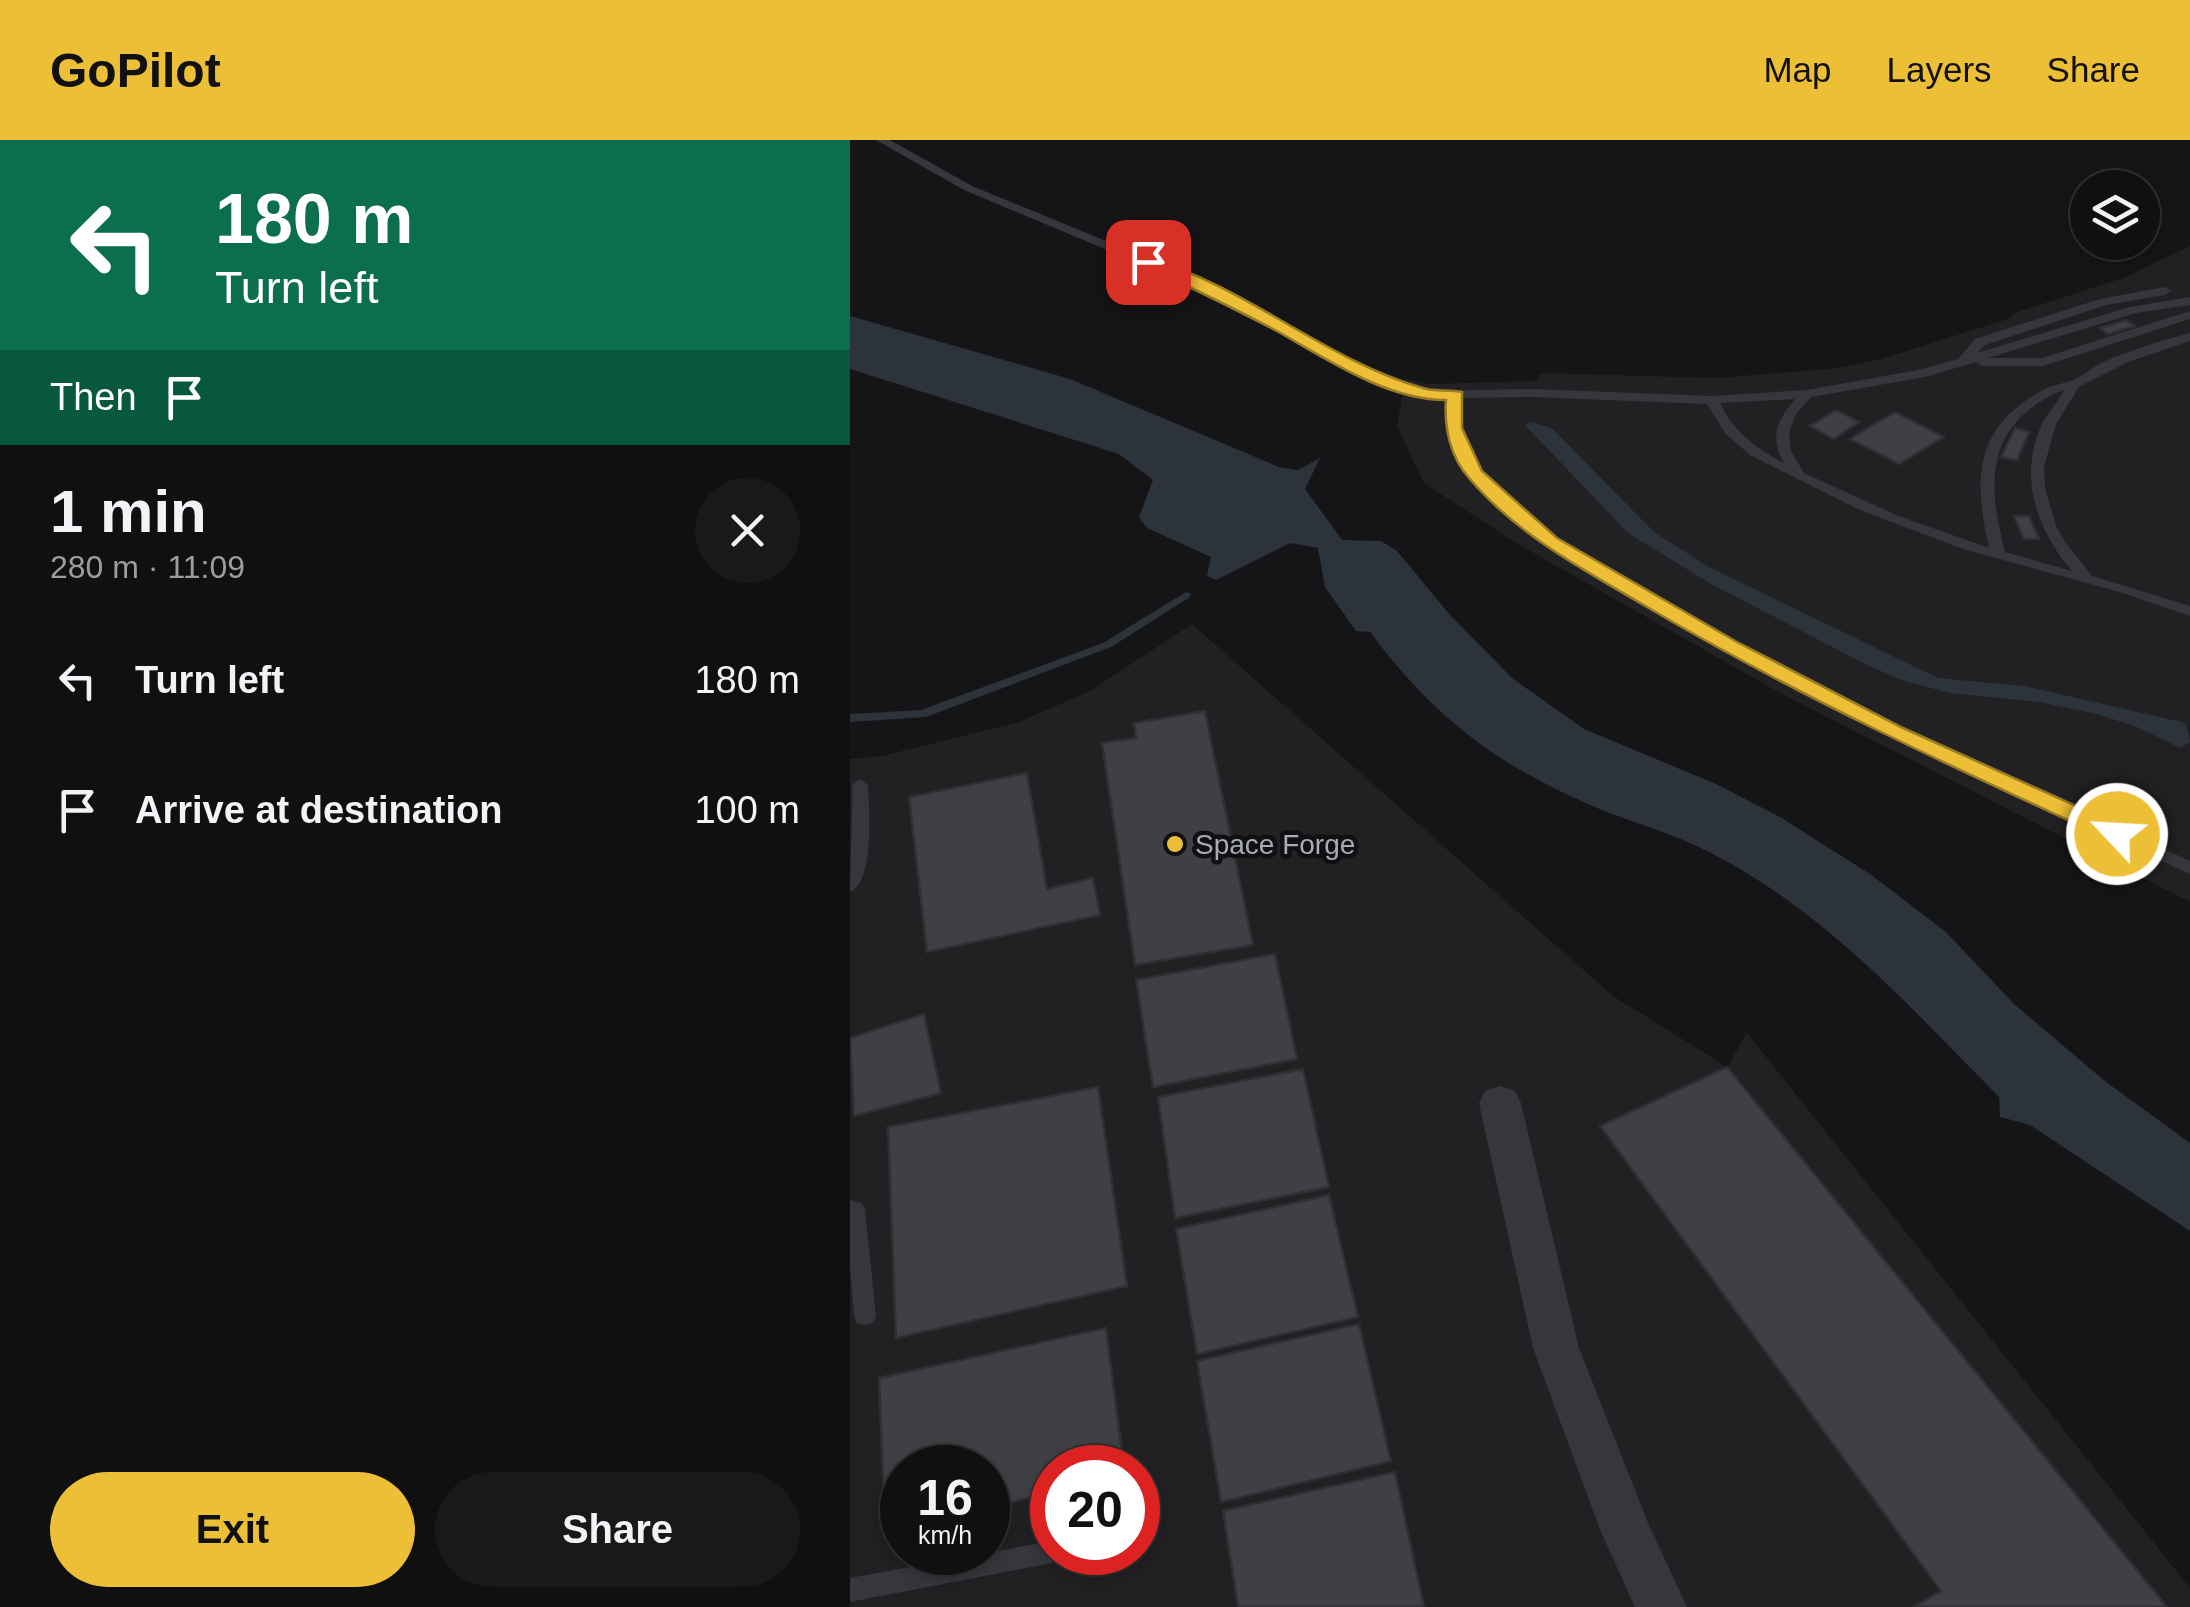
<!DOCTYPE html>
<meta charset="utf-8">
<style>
body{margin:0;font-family:Helvetica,sans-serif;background:#19191a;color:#f1f3f6;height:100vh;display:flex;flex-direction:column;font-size:38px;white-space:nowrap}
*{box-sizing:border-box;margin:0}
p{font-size:32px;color:#9c9d9f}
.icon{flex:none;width:55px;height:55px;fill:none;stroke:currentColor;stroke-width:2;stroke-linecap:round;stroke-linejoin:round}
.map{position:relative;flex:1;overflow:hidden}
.sheet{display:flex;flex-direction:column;background:#101011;width:850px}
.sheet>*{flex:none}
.guide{background:#0b6e4f;color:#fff;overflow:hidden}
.fabs{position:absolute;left:1220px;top:30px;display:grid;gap:20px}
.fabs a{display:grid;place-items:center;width:90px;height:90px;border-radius:50%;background:#101011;box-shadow:0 5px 15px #0003,0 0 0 2px #303031;font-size:50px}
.speed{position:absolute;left:30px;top:1305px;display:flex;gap:20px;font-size:50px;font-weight:700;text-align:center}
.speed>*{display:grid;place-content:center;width:130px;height:130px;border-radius:50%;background:#101011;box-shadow:0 5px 15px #0003,0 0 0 2px #303031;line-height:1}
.speed small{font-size:25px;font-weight:400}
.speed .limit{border:15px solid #d22;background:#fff;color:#111}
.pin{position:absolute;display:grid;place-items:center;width:85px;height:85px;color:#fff;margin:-42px;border-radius:20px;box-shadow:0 5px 15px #0006}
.me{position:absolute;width:110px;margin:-55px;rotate:295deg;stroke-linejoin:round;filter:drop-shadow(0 0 8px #0008)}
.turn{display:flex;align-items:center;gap:35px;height:210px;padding:0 50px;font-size:45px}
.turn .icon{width:130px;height:130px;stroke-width:2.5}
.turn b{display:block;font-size:70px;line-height:85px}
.then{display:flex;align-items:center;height:95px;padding:0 50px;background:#0003;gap:20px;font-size:38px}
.round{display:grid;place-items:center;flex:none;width:105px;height:105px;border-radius:52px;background:#19191a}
.overview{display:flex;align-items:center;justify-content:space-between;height:170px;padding:0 50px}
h1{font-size:60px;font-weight:800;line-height:75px}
.button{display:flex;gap:20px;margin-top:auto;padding:20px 50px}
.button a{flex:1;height:115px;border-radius:60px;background:#edbf37;color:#111;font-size:40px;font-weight:800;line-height:115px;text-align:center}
.button a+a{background:#19191a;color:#f1f3f6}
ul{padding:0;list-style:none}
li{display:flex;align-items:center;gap:30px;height:130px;padding:0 50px}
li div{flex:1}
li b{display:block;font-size:38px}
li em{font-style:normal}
header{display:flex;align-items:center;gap:60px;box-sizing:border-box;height:140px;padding:0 50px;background:#edbf37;color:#111}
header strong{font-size:48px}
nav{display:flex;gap:55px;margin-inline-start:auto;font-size:35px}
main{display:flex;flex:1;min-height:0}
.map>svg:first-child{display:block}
.built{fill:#212124;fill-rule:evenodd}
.water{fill:#2c333b}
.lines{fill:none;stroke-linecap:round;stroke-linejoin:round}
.stream{fill:#2c333b;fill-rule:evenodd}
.building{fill:#3f4044;stroke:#302f33;stroke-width:2.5}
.lane{fill:#36373c;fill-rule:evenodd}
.street{fill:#36373c;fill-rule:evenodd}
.route{fill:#edbf37;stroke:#9a7c24;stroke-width:2.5}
.poi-dot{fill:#edbf37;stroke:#101012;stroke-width:4}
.labels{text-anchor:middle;stroke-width:9;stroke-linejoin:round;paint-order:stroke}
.poi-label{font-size:28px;fill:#a7abb7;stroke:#101012;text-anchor:start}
</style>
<header>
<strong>GoPilot</strong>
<nav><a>Map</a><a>Layers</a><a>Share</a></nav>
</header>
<main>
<section class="sheet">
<div class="guide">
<div class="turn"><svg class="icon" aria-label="left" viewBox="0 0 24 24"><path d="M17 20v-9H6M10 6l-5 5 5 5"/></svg><div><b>180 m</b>Turn left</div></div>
<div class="then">Then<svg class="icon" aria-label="arrive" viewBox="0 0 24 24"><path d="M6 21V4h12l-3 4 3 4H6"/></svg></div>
</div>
<div class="overview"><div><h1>1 min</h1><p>280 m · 11:09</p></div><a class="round"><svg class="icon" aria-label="close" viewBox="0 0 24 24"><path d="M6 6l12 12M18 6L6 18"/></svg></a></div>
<ul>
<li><svg class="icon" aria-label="left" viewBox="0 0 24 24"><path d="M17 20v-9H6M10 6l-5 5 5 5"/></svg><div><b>Turn left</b></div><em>180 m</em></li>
<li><svg class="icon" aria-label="arrive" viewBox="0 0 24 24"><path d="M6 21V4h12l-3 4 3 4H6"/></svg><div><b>Arrive at destination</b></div><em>100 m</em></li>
</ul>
<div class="button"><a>Exit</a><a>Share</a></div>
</section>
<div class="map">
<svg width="1340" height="1467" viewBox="0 0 1340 1467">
<rect width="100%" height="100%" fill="#151517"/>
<path class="built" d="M1340,106V762L930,553L666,403L574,343L547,287L555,239L580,244L687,241L690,233L867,238L987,228L1031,219L1158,179L1165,173L1276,137Z
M342,484L763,856L877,927L897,893L1340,1448V1467H0V619L32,616L169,582L240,551ZM52,1328H138V1412H52ZM202,1328H288V1412H202Z"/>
<path class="water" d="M0,176L220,239L429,327L448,330L470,318L455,349L492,400L531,401L547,411L600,475L662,538L734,589L866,644L930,677L1020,734L1096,792L1164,864L1256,942L1340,1003V1091L1180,985L1150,977L1149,957C1060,867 974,770 859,712C821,692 778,682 738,664C644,623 582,575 520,492L506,491L475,447L468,408L440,403L366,440L357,436L361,417L297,388L289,377L303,340L269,314L0,229Z
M680,282L702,288L804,392L859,427L1088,538L1174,546L1336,583L1340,602L1330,608L1287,587L1247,574L1189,562L1100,553L1054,541L1017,525L861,444L778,393L675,285Z"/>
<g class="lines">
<path class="stream" d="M336,452L340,453L341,455L340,457L261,507L76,577L0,582V574L71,570L253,503Z"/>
</g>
<path class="building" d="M1276,180L1285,186L1258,194L1250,188Z
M986,270L1009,282L984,299L960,286Z
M1045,272L1094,297L1049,324L1000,299Z
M1165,288L1179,292L1167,320L1151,317Z
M1164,376H1179L1189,399H1174Z
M355,571L403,805L285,825L252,603L286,598L284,583Z
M177,633L197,749L243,738L250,775L77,812L59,657Z
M425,814L447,919L303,947L286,840Z
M74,874L91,953L4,976L0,898Z
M877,927L1317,1467H1063L1091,1451L750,986Z
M453,929L479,1047L325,1078L308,957Z
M248,947L277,1146L46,1198L38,987Z
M479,1055L508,1177L347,1214L326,1089Z
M509,1184L541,1321L371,1362L347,1221Z
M256,1188L274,1328H202V1352L138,1368V1328H52V1388L35,1392L29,1238Z
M545,1332L574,1467H388L373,1371Z"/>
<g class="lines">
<path class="lane" d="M26,0H40L122,46L358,143L521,230L576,251L682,249L862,256L957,250L1073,229L1108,219L1125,199L1250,159L1315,147L1321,151L1315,155L1256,165L1135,205L1127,213L1280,167L1340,157V165L1286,173L1138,218H1192L1340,171V179L1193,226H1132L1126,222L1075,237L961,257L946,274L939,292L941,311L954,333L1046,375L1139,408C1123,337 1124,286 1195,249C1204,244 1215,244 1225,239C1234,235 1242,228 1251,223C1280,210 1310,201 1340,193V201L1278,222L1229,247L1206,284L1194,327L1195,348L1206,386L1216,403L1242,436L1340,466V476L1273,453L1113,409L1010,370L900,315L875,293L857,264L682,257L612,258L610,287L630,332L705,399L884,504L1052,589L1340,721V734L1040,597L874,510L695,405L617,334L596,287L599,259L570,258L511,236L350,149L114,50ZM1214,250C1208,262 1198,272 1192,284C1168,336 1186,389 1222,431L1155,412C1143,363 1133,312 1174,274C1185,264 1200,255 1214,250ZM945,259C927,280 919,298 934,323C907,309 884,292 870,263Z
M10,639L18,645C19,670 25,741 0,752C0,716 3,681 2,645Z
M0,1060L12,1063L15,1069L26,1176L23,1183L15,1185L7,1183L4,1176L0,1128Z
M202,1401V1412H214L210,1420L202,1423L0,1462V1438Z"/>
<path class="street" d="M650,946L665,951L671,963L729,1208L798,1383L837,1467H785L751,1392L683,1208L629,963L635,951Z"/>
</g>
<path class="route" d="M298,118C396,146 475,220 573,248C585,252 599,249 612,252V288L632,331L707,398L887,502L1053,588L1275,688L1278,694L1275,699H1259C1102,627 946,555 797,467C734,430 667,395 619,338C600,317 594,287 596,260C536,260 477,219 425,190C381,167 338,145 292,126V119Z"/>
<circle class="poi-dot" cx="325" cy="704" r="10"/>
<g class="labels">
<g class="poi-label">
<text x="345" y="714">Space Forge</text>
</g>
</g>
</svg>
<div class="fabs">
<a><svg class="icon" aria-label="layers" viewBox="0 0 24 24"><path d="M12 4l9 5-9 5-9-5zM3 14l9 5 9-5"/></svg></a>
</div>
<div class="speed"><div>16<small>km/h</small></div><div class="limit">20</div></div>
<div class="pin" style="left:298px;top:122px;background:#d93025"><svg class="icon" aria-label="arrive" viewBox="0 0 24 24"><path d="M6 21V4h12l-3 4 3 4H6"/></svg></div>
<svg class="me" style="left:1267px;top:694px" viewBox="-20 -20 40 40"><circle r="17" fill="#edbf37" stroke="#fff" stroke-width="3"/><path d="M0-11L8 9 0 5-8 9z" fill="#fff"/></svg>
</div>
</main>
